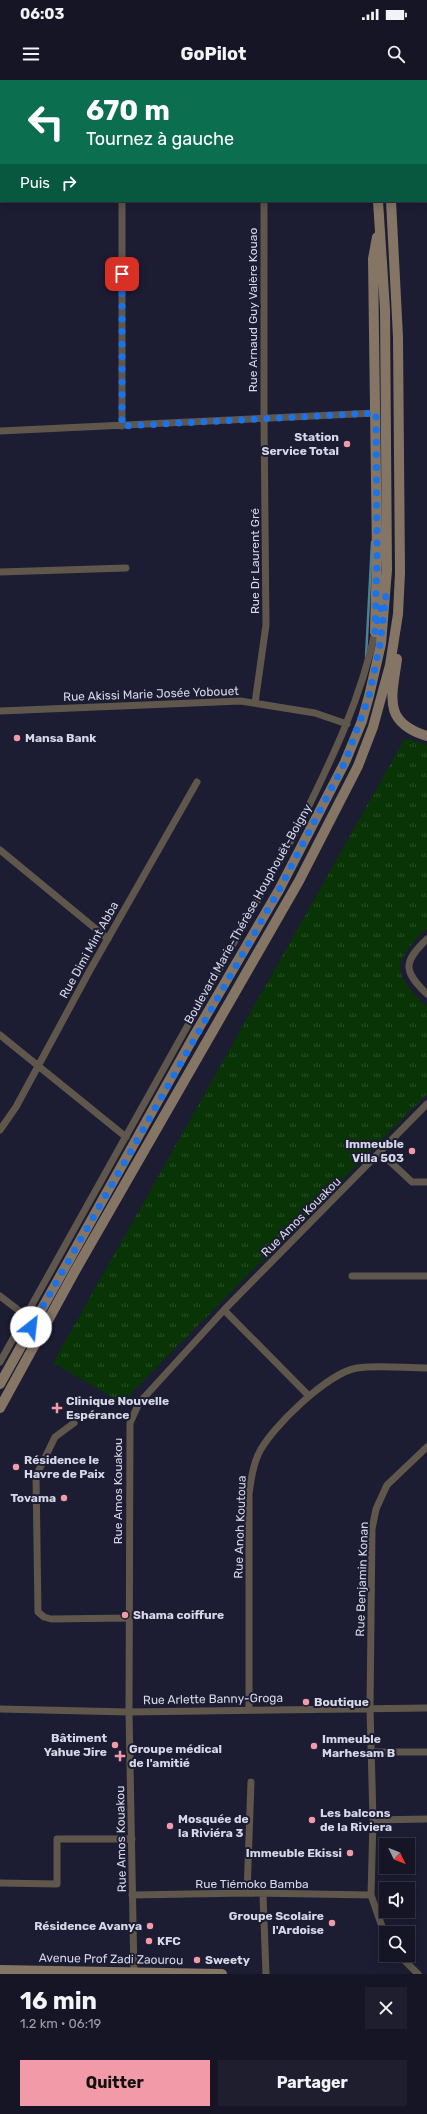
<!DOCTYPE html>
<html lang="fr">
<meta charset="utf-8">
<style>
body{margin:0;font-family:Rubik,sans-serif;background:#1e1e2e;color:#f1f3f6;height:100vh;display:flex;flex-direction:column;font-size:15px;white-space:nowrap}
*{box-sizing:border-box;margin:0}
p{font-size:13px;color:#9d9fa7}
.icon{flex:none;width:22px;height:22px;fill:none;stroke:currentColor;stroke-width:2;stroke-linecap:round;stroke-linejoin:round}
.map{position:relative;height:1894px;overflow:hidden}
.details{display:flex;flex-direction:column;background:#151526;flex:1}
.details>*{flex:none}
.top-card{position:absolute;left:0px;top:0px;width:427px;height:122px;box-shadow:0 2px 10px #0003,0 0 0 1px #343443;background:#0b6e4f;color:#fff;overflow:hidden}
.needle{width:26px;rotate:133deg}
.buttons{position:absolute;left:379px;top:1758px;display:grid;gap:8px}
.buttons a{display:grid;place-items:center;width:36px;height:36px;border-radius:0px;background:#151526;box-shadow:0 2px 10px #0003,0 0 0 1px #343443;font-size:20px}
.pin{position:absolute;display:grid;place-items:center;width:34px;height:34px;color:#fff;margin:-17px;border-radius:8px;box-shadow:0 2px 6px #0006}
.me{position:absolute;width:44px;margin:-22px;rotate:29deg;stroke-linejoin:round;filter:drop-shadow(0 0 3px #0008)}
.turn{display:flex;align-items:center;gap:14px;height:84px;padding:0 20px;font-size:18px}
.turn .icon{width:52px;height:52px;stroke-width:2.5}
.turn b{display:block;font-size:28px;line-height:34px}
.then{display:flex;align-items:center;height:38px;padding:0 20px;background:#0003;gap:8px;font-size:15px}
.round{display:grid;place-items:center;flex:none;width:42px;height:42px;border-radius:0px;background:#1e1e2e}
.head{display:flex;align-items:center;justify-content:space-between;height:68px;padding:0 20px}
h1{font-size:24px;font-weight:700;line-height:30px}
.action{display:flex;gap:8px;margin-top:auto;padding:8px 20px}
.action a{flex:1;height:46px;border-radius:0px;background:#f39aa8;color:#111;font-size:16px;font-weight:700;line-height:46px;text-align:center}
.action a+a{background:#1e1e2e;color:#f1f3f6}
.status{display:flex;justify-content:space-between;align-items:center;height:28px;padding:0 20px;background:#151526;direction:ltr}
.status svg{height:11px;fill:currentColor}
header{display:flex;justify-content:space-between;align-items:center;height:52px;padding:0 20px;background:#151526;font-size:18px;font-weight:700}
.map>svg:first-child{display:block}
.grass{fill:url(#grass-tufts)}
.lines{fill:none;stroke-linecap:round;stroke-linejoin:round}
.stream{stroke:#498391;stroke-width:2.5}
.minor{stroke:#5f564c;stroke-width:7}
.secondary{stroke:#847565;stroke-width:10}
.route{stroke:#1a73e8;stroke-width:7;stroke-dasharray:0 12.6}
.poi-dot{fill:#f39aa8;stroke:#1c1c33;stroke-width:1.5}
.labels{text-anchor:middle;stroke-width:4;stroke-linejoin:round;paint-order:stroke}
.street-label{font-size:12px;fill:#d6d8e8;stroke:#1c1c33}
.poi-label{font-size:12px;font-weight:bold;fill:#d6d8e8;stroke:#1c1c33;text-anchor:start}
</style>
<div class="status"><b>06:03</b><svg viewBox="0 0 49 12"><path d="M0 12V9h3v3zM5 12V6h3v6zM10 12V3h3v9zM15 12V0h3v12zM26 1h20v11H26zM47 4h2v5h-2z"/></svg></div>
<header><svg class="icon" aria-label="menu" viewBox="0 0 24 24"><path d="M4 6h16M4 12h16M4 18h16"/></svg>GoPilot<svg class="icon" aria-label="search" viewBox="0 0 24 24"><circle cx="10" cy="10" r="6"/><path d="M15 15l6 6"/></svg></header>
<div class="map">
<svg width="427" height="1894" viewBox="0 0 427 1894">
<defs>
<pattern id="grass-tufts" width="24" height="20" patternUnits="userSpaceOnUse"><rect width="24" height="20" fill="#093405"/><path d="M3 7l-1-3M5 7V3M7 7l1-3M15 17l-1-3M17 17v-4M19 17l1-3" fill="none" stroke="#2c5129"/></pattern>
</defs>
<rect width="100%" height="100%" fill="#1c1c33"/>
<path class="grass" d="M405,658L427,665V848C392,884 390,890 427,927V1014L132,1312L126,1325L53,1283Z"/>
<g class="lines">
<path class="stream" d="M366,577L372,462"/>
<path class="minor" d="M0,23H1
M122,121V346
M0,351L376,333
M0,492L126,488
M255,623L266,545L264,338V121
M0,631L241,621L315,633L347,644
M0,770L108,859
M427,859C403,882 403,891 427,914
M0,955L126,1057
M0,1050L16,1027L90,890L197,702
M381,1073L412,1102H427
M352,1196H427
M0,1216L26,1236
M224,1230L309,1316
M0,1282L299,746C331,681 361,620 376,548
M74,1343L55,1357L36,1396L38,1532L44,1537L51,1539L129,1538
M0,1629L129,1632L427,1628
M249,1629V1414C251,1400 252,1388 258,1375C269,1349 329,1292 357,1288C379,1285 404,1288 427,1288
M371,1672H427
M373,1740L427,1739
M0,1803L57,1804V1759H132
M247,1813L251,1702
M132,1815L247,1813L371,1815
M263,1815L266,1894
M386,1858L371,1815L373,1740L370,1628L372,1449L376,1429L387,1405L427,1367
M399,1875L418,1894
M134,1894L129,1632L130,1343L139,1323L224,1230L427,1024"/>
<path class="secondary" d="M370,0V1
M383,0L384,1
M375,552L377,476L373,179L377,157
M397,579C392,617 382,642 427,656
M0,1304L194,956L279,810L345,682L362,641L369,616L381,564L387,490L385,229L378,121
M0,1328L75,1191L299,801L358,686L373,647L390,585L398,534L400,493L398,257L391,121
M0,1890L222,1894"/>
</g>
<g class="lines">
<path class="route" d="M31,1247L279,810L345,682L369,616L380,564L386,516L378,537L375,552L377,476L376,333L122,346V194"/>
</g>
<g class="poi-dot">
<circle cx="347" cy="364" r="4"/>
<circle cx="17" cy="658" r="4"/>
<circle cx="412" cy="1071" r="4"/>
<path d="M55 1322h4v4h4v4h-4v4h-4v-4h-4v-4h4z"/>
<circle cx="16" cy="1387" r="4"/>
<circle cx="64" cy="1418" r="4"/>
<circle cx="125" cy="1535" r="4"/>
<circle cx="306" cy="1622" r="4"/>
<circle cx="115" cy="1665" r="4"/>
<circle cx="314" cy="1666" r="4"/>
<path d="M118 1670h4v4h4v4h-4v4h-4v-4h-4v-4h4z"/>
<circle cx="312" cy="1740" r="4"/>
<circle cx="170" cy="1746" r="4"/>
<circle cx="350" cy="1773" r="4"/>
<circle cx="332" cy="1843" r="4"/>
<circle cx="150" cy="1846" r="4"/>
<circle cx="149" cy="1861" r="4"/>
<circle cx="197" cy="1880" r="4"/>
</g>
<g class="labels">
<g class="street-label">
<text transform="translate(253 230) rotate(-90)" y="4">Rue Arnaud Guy Valère Kouao</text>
<text transform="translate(255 481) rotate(-90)" y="4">Rue Dr Laurent Gré</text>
<text transform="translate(151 614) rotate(-2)" y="4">Rue Akissi Marie Josée Yobouet</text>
<text transform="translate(248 834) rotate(-61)" y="4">Boulevard Marie-Thérèse Houphouët-Boigny</text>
<text transform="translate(89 870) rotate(-61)" y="4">Rue Dimi Mint Abba</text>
<text transform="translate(301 1137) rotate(-45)" y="4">Rue Amos Kouakou</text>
<text transform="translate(118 1411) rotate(-90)" y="4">Rue Amos Kouakou</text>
<text transform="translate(240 1447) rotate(-88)" y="4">Rue Anoh Koutoua</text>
<text transform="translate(362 1499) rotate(-88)" y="4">Rue Benjamin Konan</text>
<text transform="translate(213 1619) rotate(-1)" y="4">Rue Arlette Banny-Groga</text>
<text transform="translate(121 1759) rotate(-91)" y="4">Rue Amos Kouakou</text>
<text x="252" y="1808">Rue Tiémoko Bamba</text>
<text transform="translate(111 1879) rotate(1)" y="4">Avenue Prof Zadi Zaourou</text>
</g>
<g class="poi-label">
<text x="339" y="361" text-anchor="end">Station<tspan x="339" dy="14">Service Total</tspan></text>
<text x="25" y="662">Mansa Bank</text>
<text x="404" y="1068" text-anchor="end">Immeuble<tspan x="404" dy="14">Villa 503</tspan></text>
<text x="66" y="1325">Clinique Nouvelle<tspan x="66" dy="14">Espérance</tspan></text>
<text x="24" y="1384">Résidence le<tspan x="24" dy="14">Havre de Paix</tspan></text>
<text x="56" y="1422" text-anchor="end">Tovama</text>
<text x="133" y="1539">Shama coiffure</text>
<text x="314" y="1626">Boutique</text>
<text x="107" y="1662" text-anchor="end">Bâtiment<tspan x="107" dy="14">Yahue Jire</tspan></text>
<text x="322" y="1663">Immeuble<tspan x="322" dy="14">Marhesam B</tspan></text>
<text x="129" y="1673">Groupe médical<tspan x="129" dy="14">de l'amitié</tspan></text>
<text x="320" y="1737">Les balcons<tspan x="320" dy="14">de la Riviera</tspan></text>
<text x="178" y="1743">Mosquée de<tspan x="178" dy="14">la Riviéra 3</tspan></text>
<text x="342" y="1777" text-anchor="end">Immeuble Ekissi</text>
<text x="324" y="1840" text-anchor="end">Groupe Scolaire<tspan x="324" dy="14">l'Ardoise</tspan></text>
<text x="142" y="1850" text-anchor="end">Résidence Avanya</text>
<text x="157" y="1865">KFC</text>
<text x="205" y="1884">Sweety</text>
</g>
</g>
</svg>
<div class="buttons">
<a><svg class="needle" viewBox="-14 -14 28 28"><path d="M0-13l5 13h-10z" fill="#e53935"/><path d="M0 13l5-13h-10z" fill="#9d9fa7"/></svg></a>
<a><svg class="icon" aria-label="sound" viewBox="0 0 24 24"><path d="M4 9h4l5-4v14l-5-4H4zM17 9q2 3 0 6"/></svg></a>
<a><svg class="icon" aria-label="search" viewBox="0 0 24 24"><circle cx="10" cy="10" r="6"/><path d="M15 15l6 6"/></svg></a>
</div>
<div class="pin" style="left:122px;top:194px;background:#d93025"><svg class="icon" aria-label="arrive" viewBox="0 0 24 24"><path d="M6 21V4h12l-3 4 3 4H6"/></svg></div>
<svg class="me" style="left:31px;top:1247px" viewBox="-20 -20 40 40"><circle r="19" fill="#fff"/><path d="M0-13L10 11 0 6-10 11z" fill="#1a73e8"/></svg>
<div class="top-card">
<div class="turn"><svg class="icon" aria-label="left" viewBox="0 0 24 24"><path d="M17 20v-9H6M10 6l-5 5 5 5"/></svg><div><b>670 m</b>Tournez à gauche</div></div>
<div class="then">Puis<svg class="icon" aria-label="right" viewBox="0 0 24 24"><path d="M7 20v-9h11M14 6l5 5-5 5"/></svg></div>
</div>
</div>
<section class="details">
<div class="head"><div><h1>16 min</h1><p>1.2 km · 06:19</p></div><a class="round"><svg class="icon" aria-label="close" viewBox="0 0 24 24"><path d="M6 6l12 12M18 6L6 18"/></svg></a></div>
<div class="action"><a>Quitter</a><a>Partager</a></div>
</section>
